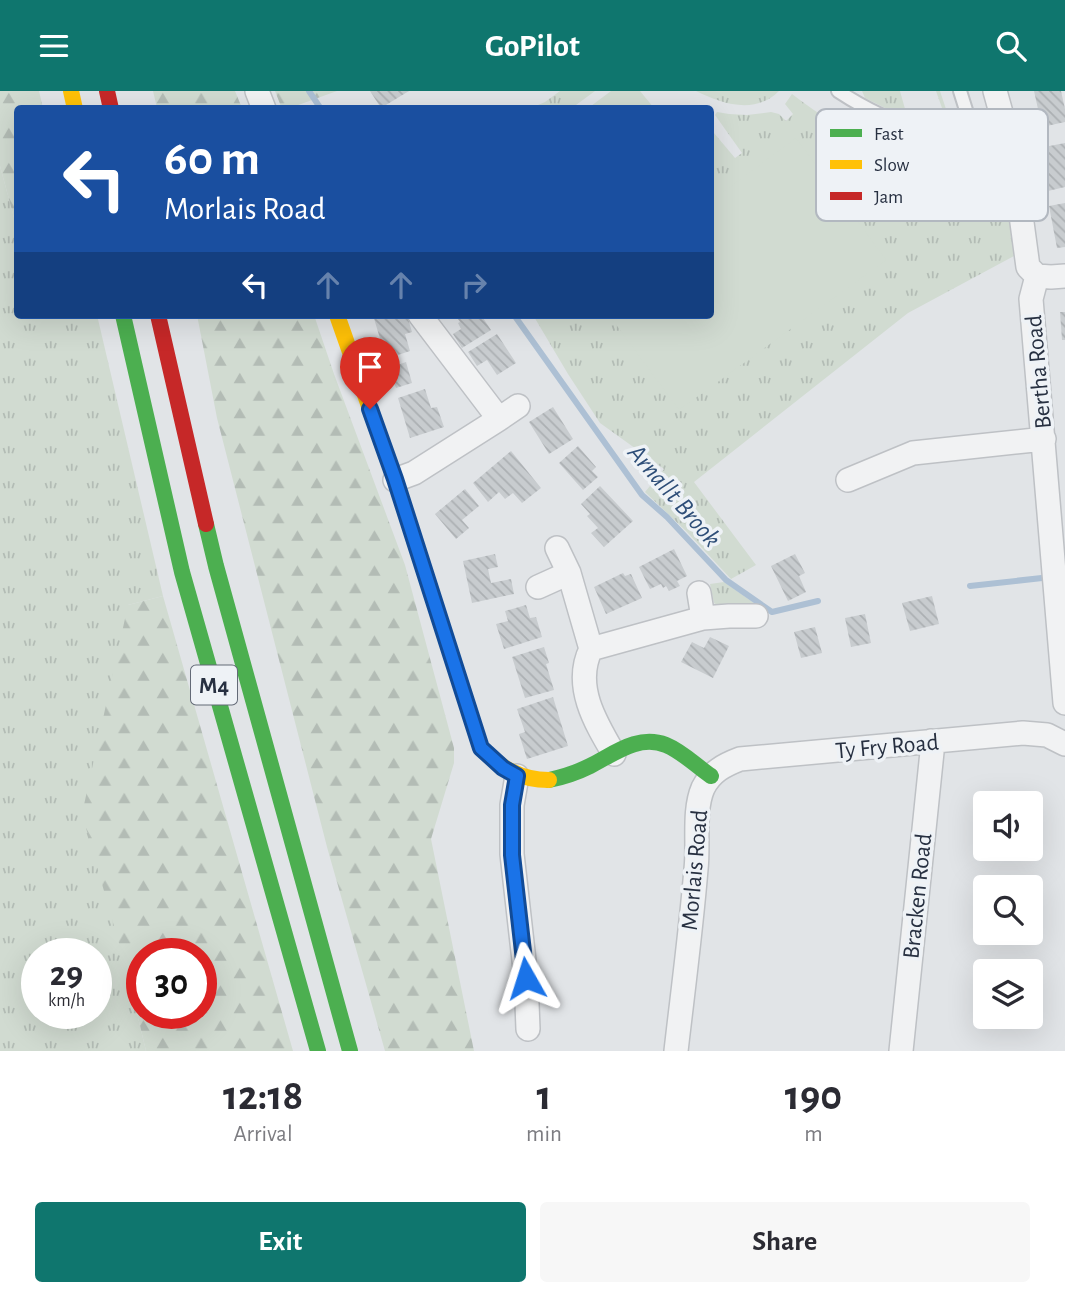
<!DOCTYPE html>
<style>
body{margin:0;font-family:"Alegreya Sans",sans-serif;background:#f7f7f7;color:#2b2b33;height:100vh;display:flex;flex-direction:column;font-size:26px;white-space:nowrap}
*{box-sizing:border-box;margin:0}
p{font-size:23px;color:#7c7c81}
.icon{flex:none;width:38px;height:38px;fill:none;stroke:currentColor;stroke-width:2;stroke-linecap:round;stroke-linejoin:round}
.map{position:relative;height:960px;overflow:hidden}
.side{display:flex;flex-direction:column;background:#fff;flex:1}
.side>*{flex:none}
.hud{position:absolute;left:14px;top:14px;width:700px;height:214px;border-radius:7px;box-shadow:0 7px 28px #0002;background:#1a4fa0;color:#fff;overflow:hidden}
.buttons{position:absolute;left:973px;top:700px;display:grid;gap:14px}
.buttons a{display:grid;place-items:center;width:70px;height:70px;border-radius:7px;background:#fff;box-shadow:0 7px 28px #0002;font-size:35px}
.speed{position:absolute;left:21px;top:847px;display:flex;gap:14px;font-size:35px;font-weight:700;text-align:center}
.speed>*{display:grid;place-content:center;width:91px;height:91px;border-radius:50%;background:#fff;box-shadow:0 7px 28px #0002;line-height:1}
.speed small{font-size:18px;font-weight:400}
.speed .limit{border:10px solid #d22;background:#fff;color:#111}
.pin{position:absolute;display:grid;place-items:center;width:60px;height:60px;color:#fff;margin:-72px -30px;border-radius:50% 50% 50% 0;rotate:-45deg;box-shadow:0 0 7px #0007}
.pin .icon{rotate:45deg}
.me{position:absolute;width:77px;margin:-38px;rotate:354deg;stroke-linejoin:round;filter:drop-shadow(0 0 5px #0008)}
.turn{display:flex;align-items:center;gap:24px;height:147px;padding:0 35px;font-size:32px}
.turn .icon{width:91px;height:91px;stroke-width:2.5}
.turn b{display:block;font-size:49px;line-height:60px}
.lanes{display:flex;align-items:center;height:66px;padding:0 35px;background:#0003;justify-content:center;gap:35px;direction:ltr}
.lanes .off{opacity:.35}
.eta{display:flex;justify-content:space-evenly;align-items:center;height:119px;text-align:center}
.eta b{font-size:42px;font-weight:700;line-height:49px}
.cta{display:flex;gap:14px;margin-top:auto;padding:14px 35px}
.cta a{flex:1;height:80px;border-radius:7px;background:#0f766e;color:#fff;font-size:28px;font-weight:700;line-height:80px;text-align:center}
.cta a+a{background:#f7f7f7;color:#2b2b33}
header{display:flex;justify-content:space-between;align-items:center;height:91px;padding:0 35px;background:#0f766e;color:#fff;font-size:32px;font-weight:700}
.map>svg:first-child{display:block}
.grass{fill:url(#grass-tufts);fill-rule:evenodd}
.forest{fill:url(#forest-firs);fill-rule:evenodd}
.pitch{fill:#d1dbd1}
.lines{fill:none;stroke-linecap:round;stroke-linejoin:round}
.stream{stroke:#adc0d4;stroke-width:6}
.building{fill:url(#building-back-hatch)}
.lane-casing{stroke:#bec1c5;stroke-width:16}
.street-casing{stroke:#bec1c5;stroke-width:26}
.lane{stroke:#f1f2f3;stroke-width:12}
.street{stroke:#f1f2f3;stroke-width:23}
.fast{stroke:#4caf50;stroke-width:16}
.slow{stroke:#ffc107;stroke-width:16}
.jam{stroke:#c62828;stroke-width:16}
.route-casing{stroke:#114b97;stroke-width:18}
.route{stroke:#1a73e8;stroke-width:12}
.labels{text-anchor:middle;stroke-width:7;stroke-linejoin:round;paint-order:stroke}
.shield{fill:#eef2f6;stroke:#636a77;stroke-width:2}
.shield-label{font-size:23px;font-weight:bold;fill:#273041}
.street-label{font-size:24px;fill:#273041;stroke:#eef2f6}
.water-label{font-size:26px;font-style:italic;fill:#2e4e78;stroke:#eef2f6}
.key{fill:#eef2f6;stroke:#b2b8c0;stroke-width:2}
.key-label{font-size:19px;fill:#273041}
</style>
<header><svg class="icon" aria-label="menu" viewBox="0 0 24 24"><path d="M4 6h16M4 12h16M4 18h16"/></svg>GoPilot<svg class="icon" aria-label="search" viewBox="0 0 24 24"><circle cx="10" cy="10" r="6"/><path d="M15 15l6 6"/></svg></header>
<div class="map">
<svg width="1065" height="960" viewBox="0 0 1065 960">
<defs>
<pattern id="grass-tufts" width="24" height="20" patternUnits="userSpaceOnUse" patternTransform="scale(1.75)"><rect width="24" height="20" fill="#d1dbd1"/><path d="M3 7l-1-3M5 7V3M7 7l1-3M15 17l-1-3M17 17v-4M19 17l1-3" fill="none" stroke="#b3bcb5"/></pattern>
<pattern id="forest-firs" width="22" height="20" patternUnits="userSpaceOnUse" patternTransform="scale(1.75)"><rect width="22" height="20" fill="#d1dbd1"/><path d="M5 1l3.5 6h-7zM16 11l3.5 6h-7z" fill="#b3bcb5"/></pattern>
<pattern id="building-back-hatch" width="6" height="6" patternUnits="userSpaceOnUse" patternTransform="scale(1.75)"><rect width="6" height="6" fill="#c8cccf"/><path d="M-1 5l2 2M0 0l6 6M5-1l2 2" fill="none" stroke="#acb0b3"/></pattern>
</defs>
<rect width="100%" height="100%" fill="#e1e4e7"/>
<path class="grass" d="M560,0H595L572,17H531L545,11Z
M696,0H779C755,24 722,13 696,0Z
M862,0H900L907,25L905,27L865,7Z
M936,0H940L952,36L957,35L959,38L966,40L967,43L962,47L933,37L928,22L942,17Z
M792,3C820,25 851,42 883,59L876,77L892,84L900,66C929,76 986,84 1003,112C1012,127 1012,149 1014,165L908,222L694,391L756,474L731,488L687,441L645,401L664,378L600,332L568,283L533,224H710L711,45L714,42L735,67L742,62L715,24L717,21L729,23L747,24L771,21L779,23L786,30L793,23L785,13Z
M0,75L17,138L18,224H97L163,505L128,514V884L146,960H0ZM37,863H96V922H37Z
M724,491L754,512L719,515L714,512L710,493Z"/>
<path class="forest" d="M0,0H39L43,17L18,18L17,138L0,75Z
M153,0H235L242,17H157Z
M275,0H337L290,17L282,18Z
M197,224H314L334,283L405,474L454,657V672L431,748L474,960H385L327,756L217,327Z
M163,505L293,960H146L128,884L82,723L128,514ZM142,863H201V922H142Z"/>
<path class="pitch" d="M611,0H640L654,17H593L591,15Z
M796,47L886,169L679,319L609,224H710L711,110Z"/>
<g class="lines">
<path class="stream" d="M309,0L321,18
M514,224L642,404L667,426L726,489L772,521L818,510
M970,495L1051,486"/>
</g>
<path class="building" d="M370,0H409L381,17Z
M1034,0H1061L1065,18V31L1042,36Z
M1065,52V96L1048,100L1039,57Z
M1065,112V156L1057,157L1049,115Z
M1060,221H1065V249H1062Z
M373,224H407L412,241L405,243L410,260L386,268Z
M455,224H481L491,239L462,257L453,243L461,238L458,232L460,231Z
M497,243L516,272L497,284L487,269L477,275L468,261Z
M406,271L412,292L396,297L389,277Z
M425,298L431,317L437,316L444,336L410,347L398,307Z
M553,316L573,348L549,363L529,331Z
M578,355L596,376L592,380L598,386L583,399L559,372Z
M511,360L541,397L522,412L513,402L505,408L499,401L488,411L473,392Z
M600,395L633,430L604,456L591,442L598,437L587,425L590,423L581,413Z
M465,398L479,415L462,429L469,437L456,448L435,423Z
M674,458L687,485L677,490L680,495L669,500L666,495L663,497L661,493L650,498L639,476Z
M495,463L498,476L488,478L491,492L511,488L514,503L472,512L463,470Z
M795,463L805,482L799,485L806,501L788,510L771,475Z
M623,482L625,485L631,483L642,507L606,523L594,496Z
M932,505L939,533L910,540L902,512Z
M526,514L530,527L536,526L542,546L504,558L496,533L508,530L505,520Z
M865,523L871,552L851,556L845,527Z
M815,536L822,562L801,567L794,541Z
M710,546L729,555L713,587L681,571L692,551L704,557Z
M544,556L549,572L546,573L554,599L525,607L512,566Z
M553,606L568,655L527,668L519,643L525,641L517,618Z"/>
<g class="lines">
<defs>
<path id="lane" d="M838,0C874,24 913,39 954,52C973,59 992,67 1013,65
M960,0L972,38L977,60"/>
<path id="street" d="M257,0L264,18
M995,0L1013,65L1028,176L1037,185
M1037,185L1031,208L1065,612
M1037,185L1051,186L1065,185
M499,328L518,315
M395,389L414,382L499,328L420,224
M848,389L913,362L1044,348
M557,457L569,482L591,558C573,594 595,631 614,663
M538,496L569,482
M699,502L703,527
M591,558L703,527L729,525H756
M517,685L512,714V763L526,887L528,938
M676,960C683,899 691,839 696,778C699,753 693,720 703,697C711,681 724,674 740,668L1023,642L1047,644L1065,653
M901,960L932,661L931,650"/>
</defs>
<use href="#lane" class="lane-casing"/>
<use href="#street" class="street-casing"/>
<use href="#lane" class="lane"/>
<use href="#street" class="street"/>
<path class="fast" d="M123,224L182,481L318,960
M206,433L216,475L350,960
M549,689C563,686 576,682 590,675C614,663 638,643 666,654C683,661 696,675 711,685"/>
<path class="slow" d="M71,0L75,18
M337,224L395,389L481,657C501,677 520,689 549,689"/>
<path class="jam" d="M107,0L111,18
M158,224L206,433"/>
</g>
<g class="lines">
<defs>
<path id="route" d="M370,318L395,388L481,657L503,677L517,685L512,714V764L526,887"/>
</defs>
<use href="#route" class="route-casing"/>
<use href="#route" class="route"/>
</g>
<g class="labels">
<rect class="shield" x="191" y="574.5" width="46" height="39" rx="5"/>
<g class="shield-label">
<text x="214" y="602">M4</text>
</g>
<g class="street-label">
<text transform="translate(1038 281) rotate(-95)" y="8">Bertha Road</text>
<text transform="translate(887 655) rotate(-5)" y="8">Ty Fry Road</text>
<text transform="translate(694 779) rotate(-85)" y="8">Morlais Road</text>
<text transform="translate(917 805) rotate(-84)" y="8">Bracken Road</text>
</g>
<g class="water-label">
<text transform="translate(675 404) rotate(49)" y="9">Arnallt Brook</text>
</g>
</g>
<rect x="816" y="18" width="232" height="112" rx="10" class="key"/>
<rect x="830" y="38" width="32" height="8" fill="#4caf50"/>
<rect x="830" y="69" width="32" height="9" fill="#ffc107"/>
<rect x="830" y="101" width="32" height="8" fill="#c62828"/>
<g class="key-label">
<text x="874" y="49">Fast</text>
<text x="874" y="80">Slow</text>
<text x="874" y="112">Jam</text>
</g>
</svg>
<div class="buttons">
<a><svg class="icon" aria-label="sound" viewBox="0 0 24 24"><path d="M4 9h4l5-4v14l-5-4H4zM17 9q2 3 0 6"/></svg></a>
<a><svg class="icon" aria-label="search" viewBox="0 0 24 24"><circle cx="10" cy="10" r="6"/><path d="M15 15l6 6"/></svg></a>
<a><svg class="icon" aria-label="layers" viewBox="0 0 24 24"><path d="M12 4l9 5-9 5-9-5zM3 14l9 5 9-5"/></svg></a>
</div>
<div class="speed"><div>29<small>km/h</small></div><div class="limit">30</div></div>
<div class="pin" style="left:370px;top:318px;background:#d93025"><svg class="icon" aria-label="arrive" viewBox="0 0 24 24"><path d="M6 21V4h12l-3 4 3 4H6"/></svg></div>
<svg class="me" style="left:526px;top:887px" viewBox="-20 -20 40 40"><path d="M0-17L14 15 0 8-14 15z" fill="#1a73e8" stroke="#fff" stroke-width="4"/></svg>
<div class="hud">
<div class="turn"><svg class="icon" aria-label="left" viewBox="0 0 24 24"><path d="M17 20v-9H6M10 6l-5 5 5 5"/></svg><div><b>60 m</b>Morlais Road</div></div>
<div class="lanes"><svg class="icon" aria-label="left" viewBox="0 0 24 24"><path d="M17 20v-9H6M10 6l-5 5 5 5"/></svg><svg class="icon off" aria-label="ahead" viewBox="0 0 24 24"><path d="M12 20V5M6 11l6-6 6 6"/></svg><svg class="icon off" aria-label="ahead" viewBox="0 0 24 24"><path d="M12 20V5M6 11l6-6 6 6"/></svg><svg class="icon off" aria-label="right" viewBox="0 0 24 24"><path d="M7 20v-9h11M14 6l5 5-5 5"/></svg></div>
</div>
</div>
<section class="side">
<div class="eta">
<div><b>12:18</b><p>Arrival</p></div>
<div><b>1</b><p>min</p></div>
<div><b>190</b><p>m</p></div>
</div>
<div class="cta"><a>Exit</a><a>Share</a></div>
</section>
